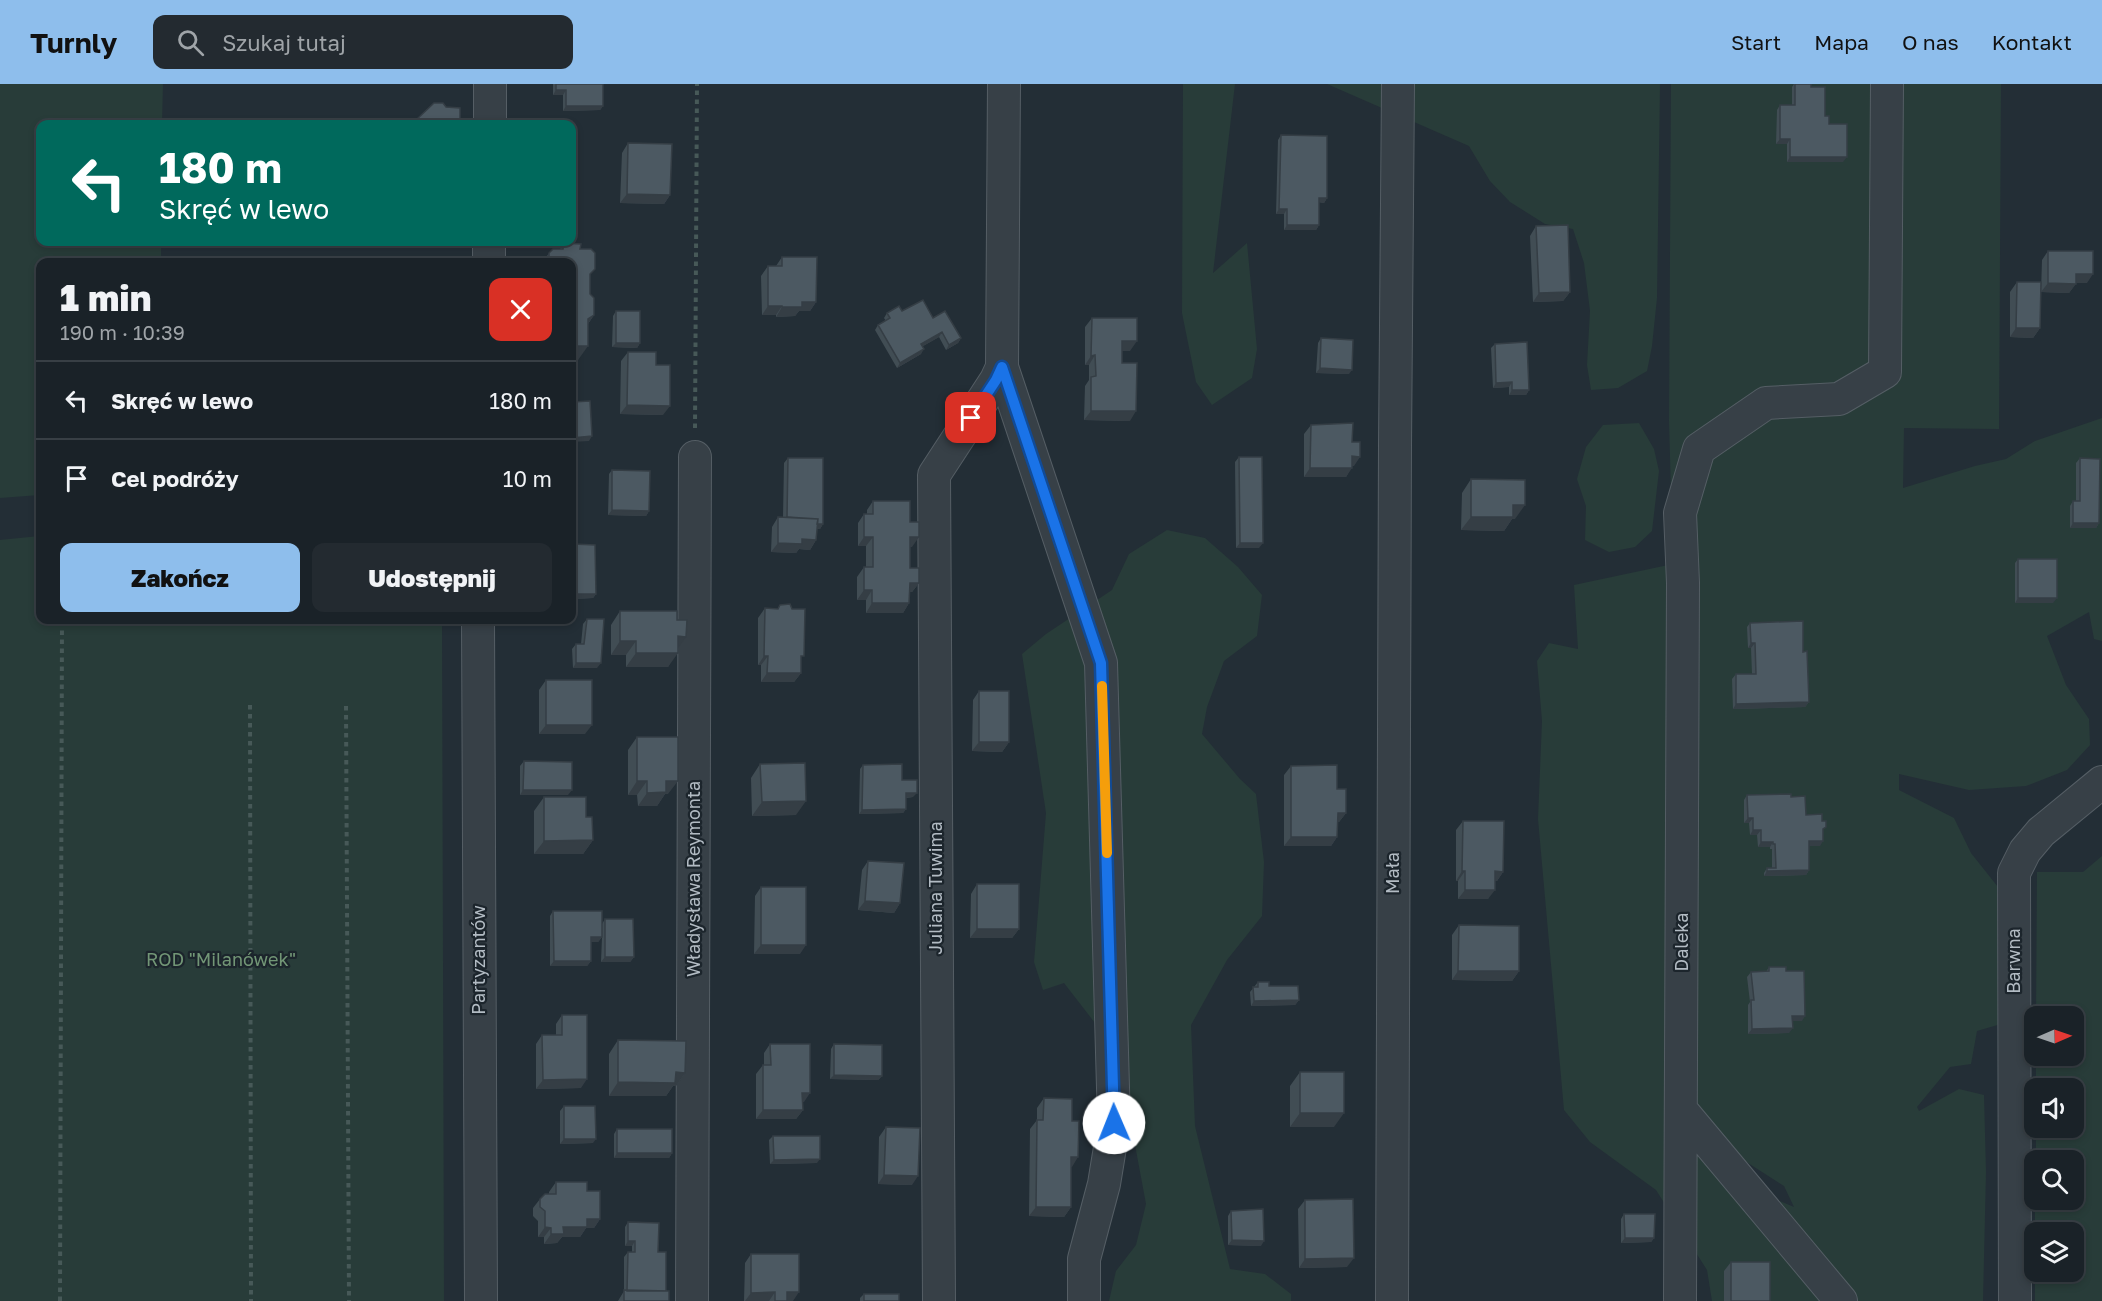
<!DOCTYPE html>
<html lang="pl">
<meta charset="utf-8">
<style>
body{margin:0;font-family:"Golos Text",sans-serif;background:#232a30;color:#f1f3f6;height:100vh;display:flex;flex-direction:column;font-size:22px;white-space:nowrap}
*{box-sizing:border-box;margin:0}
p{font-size:20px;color:#9fa4a8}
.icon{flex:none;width:33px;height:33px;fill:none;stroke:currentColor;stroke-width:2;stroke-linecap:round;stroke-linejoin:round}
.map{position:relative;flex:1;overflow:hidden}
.sheet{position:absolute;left:36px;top:174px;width:540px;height:366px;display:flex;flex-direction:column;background:#1a2228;border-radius:12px;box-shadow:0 3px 9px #0003,0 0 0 2px #383f45}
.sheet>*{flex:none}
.banner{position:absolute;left:36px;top:36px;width:540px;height:126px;border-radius:12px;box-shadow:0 3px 9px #0003,0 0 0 2px #383f45;background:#00695c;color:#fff;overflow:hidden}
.needle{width:39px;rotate:88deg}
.fabs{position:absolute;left:2024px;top:922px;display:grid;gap:12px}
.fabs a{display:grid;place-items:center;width:60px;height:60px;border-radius:12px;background:#1a2228;box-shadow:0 3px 9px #0003,0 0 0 2px #383f45;font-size:30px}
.pin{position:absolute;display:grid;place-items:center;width:51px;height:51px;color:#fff;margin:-26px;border-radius:12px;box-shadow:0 3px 9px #0006}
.me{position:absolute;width:66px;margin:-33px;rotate:359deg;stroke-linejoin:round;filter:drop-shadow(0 0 4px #0008)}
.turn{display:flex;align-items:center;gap:21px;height:126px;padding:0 24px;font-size:27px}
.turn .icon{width:78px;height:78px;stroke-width:2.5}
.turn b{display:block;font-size:42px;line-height:51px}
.round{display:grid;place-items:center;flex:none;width:63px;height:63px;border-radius:12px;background:#232a30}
.head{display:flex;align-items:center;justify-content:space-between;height:102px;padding:0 24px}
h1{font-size:36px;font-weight:800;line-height:45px}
.button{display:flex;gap:12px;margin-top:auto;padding:12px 24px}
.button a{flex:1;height:69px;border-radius:12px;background:#8ebeec;color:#111;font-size:24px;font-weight:800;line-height:69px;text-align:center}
.button a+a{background:#232a30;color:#f1f3f6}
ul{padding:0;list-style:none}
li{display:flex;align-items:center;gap:18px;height:78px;padding:0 24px;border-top:2px solid #383f45}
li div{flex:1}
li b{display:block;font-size:22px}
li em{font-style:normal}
header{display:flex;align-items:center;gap:36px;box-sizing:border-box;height:84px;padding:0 30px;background:#8ebeec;color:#111}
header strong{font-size:28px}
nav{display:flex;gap:33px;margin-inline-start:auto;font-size:21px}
.search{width:420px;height:54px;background:#232a30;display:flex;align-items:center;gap:15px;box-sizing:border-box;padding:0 21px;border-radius:12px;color:#9fa4a8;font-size:22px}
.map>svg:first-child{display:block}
.green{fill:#283c39;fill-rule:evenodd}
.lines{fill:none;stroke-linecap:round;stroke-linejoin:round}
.street-casing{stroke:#555e65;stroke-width:34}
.path{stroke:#475958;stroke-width:4;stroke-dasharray:4.5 4.5;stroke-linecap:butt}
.street{stroke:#374047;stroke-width:32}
.wall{fill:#414d54}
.shaded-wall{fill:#353e45}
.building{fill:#4c5962;stroke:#353e45;stroke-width:1.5}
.route-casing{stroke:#114b97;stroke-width:15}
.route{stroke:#1a73e8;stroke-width:10}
.slow{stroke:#f59e0b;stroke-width:10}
.labels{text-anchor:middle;stroke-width:4.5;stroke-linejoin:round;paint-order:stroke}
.street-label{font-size:18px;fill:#b2bbc3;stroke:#1c252c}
.park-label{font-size:18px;fill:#729676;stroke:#1c252c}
</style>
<header>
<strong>Turnly</strong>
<div class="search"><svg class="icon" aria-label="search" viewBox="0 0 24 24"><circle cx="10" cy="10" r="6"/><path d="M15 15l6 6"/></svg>Szukaj tutaj</div>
<nav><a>Start</a><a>Mapa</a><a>O nas</a><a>Kontakt</a></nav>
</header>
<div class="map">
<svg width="2102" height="1217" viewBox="0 0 2102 1217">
<rect width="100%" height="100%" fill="#232e36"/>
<path class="green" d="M0,0H163L162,40H40V158H161V178H40V411L0,414Z
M1183,0H1235L1213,189L1247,159L1257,265L1252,294L1212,321L1196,298L1182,229Z
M1327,0H1660L1657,214L1652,262L1647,287L1618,304L1591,306L1587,281L1590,227L1584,179L1573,145L1545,140L1510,118L1490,97L1469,62Z
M1671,0H2001L1999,345L1904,344L1903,404L1975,382L2006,375L2035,357L2102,334V557L2094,555L2089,528L2047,552L2066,601L2089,635L2090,661L2067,686L2026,702L1969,706L1899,690V706L1954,734L1971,769L1998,803L2001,940L1977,947L1971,980L1950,983L1917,1023L1919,1027L1959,1005L1984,1011L1986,1088L1983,1217H1712L1707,1186L1656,1106L1590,1058L1564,1026L1538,735L1542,637L1537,577L1549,559L1578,565L1574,501L1673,480L1669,337ZM1734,1070L1784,1102L1794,1123L1761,1109Z
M1639,339L1654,365L1659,387L1652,447L1635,463L1609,468L1585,456L1586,422L1577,395L1586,363L1603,341Z
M1167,446L1205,454L1238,483L1262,511L1257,552L1224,577L1207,623L1202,650L1240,695L1256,710L1264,778L1262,832L1227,876L1191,941L1195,1042L1230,1185L1265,1190L1291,1210V1217H1109L1116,1187L1136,1161L1146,1120L1122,991L1112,961L1064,899L1043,906L1034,878L1046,729L1022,570L1046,550L1112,506L1129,470Z
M40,452V536H442L444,1217H0V456Z
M2102,772V1217H2035V1188H2073V1149H2035V1116H2073V1077H2036V1044H2073V1005H2036V972H2073V933H2036L2037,788H2083Z"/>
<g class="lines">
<defs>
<path id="street" d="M490,40V0
M489,178V158
M1002,283L1101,579L1114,1039L1104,1100L1084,1175V1217
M478,536L481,1217
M1682,1027L1841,1217
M692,1217L695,373
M939,1217L934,391L996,296L1002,283L1004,0
M1392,1217L1395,362L1398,0
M1680,1217L1683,499L1680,429L1699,365L1766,319L1839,315L1885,288L1887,0
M2015,1217L2014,789L2025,767L2041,748L2102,698"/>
</defs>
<use href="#street" class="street-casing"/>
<path class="path" d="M695,344L697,0
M250,621L251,1217
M346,622L349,1217
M60,1217L62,536"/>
<use href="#street" class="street"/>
</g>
<path class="wall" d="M553,0H603V22L600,26L563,27V11H553Z
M1794,0H1811V3L1829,40L1843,78H1787V60H1776L1777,26L1780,21H1792V3Z
M1281,51L1327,114L1324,119L1319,118V141L1316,146H1284V130H1276L1278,56Z
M628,59L670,111L664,120L620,119L622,69Z
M1536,142L1570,208L1563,217L1533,218L1530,152Z
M564,159L580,165L590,192V210L594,231L588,240L578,276H572V178H543L549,169L560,165Z
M2048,167L2087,199H2076L2069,209L2041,208L2042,176Z
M782,173L816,218L810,227H799L795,232L776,233V231H762L761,192L768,182H776Z
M2017,198L2040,244L2033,254L2010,253V208Z
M616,227L640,259L637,264L612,263L613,232Z
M902,227L933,234L961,254L958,259L946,266L939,253L923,262L921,270L897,284L875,246L878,241L886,237L884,234L887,229Z
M1092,234L1130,267H1122V279L1130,337L1084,336L1085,302L1089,296V281H1085V243Z
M1321,254L1349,290L1316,289L1318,259Z
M1495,260L1529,306L1526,311H1509V303L1493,304L1491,264Z
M628,268L656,281L663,331L620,330L621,277Z
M1311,341L1352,358L1354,382H1352L1346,393H1304V350Z
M1239,373L1259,464H1236L1235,378Z
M788,374L823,440L820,445H817L816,456L810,466L799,465L796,469L771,468L772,443L778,433H783L784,379Z
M2080,374L2099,439L2096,444H2070V422L2073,417H2076V379Z
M612,386L649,427L646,432L608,431L609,390Z
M1471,395L1515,435H1512L1504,447L1461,446L1462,409Z
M873,417L910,438L912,463H910V484L919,499L912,508H910L909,519L903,529H866V516H857V493L864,483H866V462H858V439L864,430H867V426Z
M573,460L596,510L593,514L572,515V462Z
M2018,475L2053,519H2015V479Z
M765,524L801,576V589L794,598H761V581H758V534Z
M620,527L678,564L668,583H626V571H611V541Z
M587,535L597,584H573L572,565L576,560H581L583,540Z
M1750,539L1803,568L1809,618L1805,623L1733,625L1732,595L1736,590H1752L1751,564H1748L1747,543Z
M546,596L585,650H539V606Z
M979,607L1009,658L1002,668L972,667L973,616Z
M637,653L668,710H665L657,722H638L637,711H628V666Z
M524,677L568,711H520V682Z
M760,680L796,731L752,732L751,694Z
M863,681L902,696L913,713L906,714V725L903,729L859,730L860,685Z
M1291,682L1337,705L1346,729L1339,738H1337V753L1331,762H1284V691Z
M1747,711L1791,713L1806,731L1823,748L1820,762H1809V786L1806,791L1764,792V789L1767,784H1772V765H1770V763H1758L1757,751H1750L1749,739H1744V716Z
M544,713L586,733L593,756L583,770H534V727Z
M1463,737L1503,788L1497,797H1495L1488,815H1458V797H1456V746Z
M868,777L900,819L894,829L858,826L862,786Z
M977,800L1019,845L1012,854H970L971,810Z
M761,803L800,870H754L755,812Z
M553,827L602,840L605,835L634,873L630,878H601L602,853L598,858H591V877L587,882H550V832Z
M1459,841L1519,887L1512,897L1452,896V851Z
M1769,883L1786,887L1802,937H1792L1789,949L1748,950V921L1750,918L1747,893L1751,888H1766Z
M1258,898L1269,902L1299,916L1295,921L1251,922L1250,908Z
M562,931L581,1004L536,1005V960L542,951H556V940Z
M618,956L685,989L676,1002H673L666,1012H609V970Z
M770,960L804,1018H803V1026L796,1035H756V990L763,981H764V969Z
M834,960L882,992L878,996L830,995L831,965Z
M1300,988L1334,1043H1290V1002Z
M1044,1014L1072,1083H1071V1123L1064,1133L1029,1132L1030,1045L1037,1036V1024Z
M564,1022L593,1059L560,1060V1027Z
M886,1043L912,1101L878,1100L879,1053Z
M617,1045L672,1069L669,1074H614V1050Z
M773,1052L817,1079L770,1080L769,1056Z
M556,1098L587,1107L600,1135L594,1144H586L580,1153H562L557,1159L544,1160V1153H538V1137L533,1132V1124L540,1115L549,1110V1108Z
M1305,1116L1347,1183L1299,1184L1298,1125Z
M1231,1127L1261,1162L1228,1161V1132Z
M1624,1130L1654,1154L1651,1158L1621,1159V1135Z
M628,1138L658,1168L666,1207L669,1217H618L624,1207V1173L628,1168H632V1162H625V1143Z
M751,1170L793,1217H744L745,1179Z
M1731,1178L1770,1217H1724V1187Z
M864,1210L899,1217H860V1214Z"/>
<path class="shaded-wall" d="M556,6H566L563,11H553Z
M566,22H603L600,26L563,27Z
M1780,55H1790L1787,60H1776Z
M1790,73H1847L1843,78H1787Z
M627,110L670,111L664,120L620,119Z
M1319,114H1327L1324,119L1316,118Z
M1279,125H1287L1284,130H1276Z
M1287,141H1319L1316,146H1284Z
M2076,190H2093L2087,199H2070Z
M2048,199L2076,200L2069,209L2041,208Z
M1570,208L1563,217L1533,218L1539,209Z
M802,218H816L810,227H799L795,232L776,233L782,223Z
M768,222H782L776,231H762Z
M594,231L585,244L588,235Z
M2016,244H2040L2033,254L2010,253Z
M942,248L939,253L918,265L921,260Z
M961,254L958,259L946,266L949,261Z
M1122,257H1137L1130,267H1116Z
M616,259H640L637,264L612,263Z
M572,262H588L578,276H572Z
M924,265L921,270L897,284L900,279Z
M1095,271L1089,281H1085L1091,272Z
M1320,284L1352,286L1349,290L1316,289Z
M1512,298L1509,303L1493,304L1496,299Z
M1512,306H1529L1526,311H1509Z
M627,321L670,322L663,331L620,330Z
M1091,327H1136L1130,337L1084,336Z
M592,352L589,357L572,358V354Z
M1352,372L1360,373L1354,382H1346Z
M1310,384H1352L1346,393H1304Z
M1513,421H1525L1515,435H1512L1504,447L1461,446L1471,433Z
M612,426L649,427L646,432L608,431Z
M786,438L823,440L820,445L783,442Z
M2073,439H2099L2096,444H2070Z
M864,453H873L866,462H858Z
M910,453H919L912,463H904Z
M802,455L816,456L810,466L799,465L796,469L771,468L778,459Z
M1240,459H1263L1259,464H1236Z
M910,499H919L912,508H903Z
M864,506H872L866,516H857Z
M574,510H596L593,514L572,515Z
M2018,514H2057L2053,519H2015Z
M872,519H909L903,529H866Z
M678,552L686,553L676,567Z
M620,557H636L626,571H611Z
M1751,559H1755L1751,564H1748Z
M636,569H678L668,583H626Z
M764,572H768L761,581H758Z
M576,579H601L597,584H573Z
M767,589H801L794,598H761Z
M1809,618L1805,623L1733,625L1736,620Z
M546,641H592L585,650H539Z
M979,658H1009L1002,668L972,667Z
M637,697H647L637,711H628Z
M666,697H678L668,710H665L657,722H638L647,709Z
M523,706H572L568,711H520Z
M906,709H917L913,713L903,714Z
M806,717L796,731L752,732L762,718Z
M906,725L903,729L859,730L862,726Z
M1338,729H1346L1339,738H1331Z
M1748,734H1753L1749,739H1744Z
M1753,746H1761L1757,751H1750Z
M1291,753H1337L1331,762H1284Z
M593,756L583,770H534L544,757Z
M1809,757H1823L1820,762H1805Z
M1761,758H1773L1770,763H1758Z
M1809,786L1806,791L1764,792L1767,787Z
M1462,787H1465L1458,797H1456Z
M1495,787L1503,788L1497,797H1488Z
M1465,806H1495L1488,815H1458Z
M865,817L900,819L894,829L858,826Z
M977,845H1019L1012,854H970Z
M591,853H602L598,858H588Z
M761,861H806L800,870H754Z
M605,873H634L630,878H601Z
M554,877H591L587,882H550Z
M1458,887H1519L1512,897L1452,896Z
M1299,916L1295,921L1251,922L1254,917Z
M1792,932H1805L1802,937H1789Z
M1793,944L1789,949L1748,950L1752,945Z
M676,988L685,989L676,1002H673L666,1012H609L618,998Z
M834,991L882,992L878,996L830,995Z
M587,995L581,1004L536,1005L543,996Z
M802,1009H810L804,1018H796Z
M763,1026H803L796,1035H756Z
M1300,1029H1344L1334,1043H1290Z
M564,1055H596L593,1059L560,1060Z
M617,1069H672L669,1074H614Z
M1071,1073H1078L1072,1083L1064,1082Z
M820,1075L817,1079L770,1080L774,1076Z
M884,1091L918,1092L912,1101L878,1100Z
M1036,1123H1071L1064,1133L1029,1132Z
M587,1135H600L594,1144H586L580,1153H562L557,1159L544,1160L551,1150L563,1143Z
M545,1143L551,1144L544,1153H538Z
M1625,1154H1654L1651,1158L1621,1159Z
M1232,1156L1264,1157L1261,1162L1228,1161Z
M628,1157H635L632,1162H625Z
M1354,1174L1347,1183L1299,1184L1305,1175Z
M775,1208L769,1217H745L751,1209Z
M787,1208H799L793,1217H781Z"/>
<path class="building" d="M556,0H603V22H566V6H556Z
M1795,0H1811V3H1825V32H1829V40H1847V73H1790V55H1780V21H1795Z
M434,19H443L446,23L460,24V40H416V36Z
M323,38L324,40H289V39Z
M1281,51L1327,52V114H1319V141H1287V125H1279Z
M628,59L672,60L670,111L627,110Z
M1568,141L1570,208L1539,209L1536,142Z
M564,159L581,160L580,165H591L595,169V185L590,190V210L594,214V231L588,235V262H572V178H549V169L553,165H563Z
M2048,167H2093V190H2076V200L2048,199Z
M782,173H817L816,218H802V223H782V222H768V182H782Z
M2017,198H2041L2040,244H2016Z
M923,216L933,234L945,227L961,254L949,261L942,248L921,260L924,265L900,279L878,241L890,234L887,229L899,222L902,227Z
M616,227H640V259H616Z
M1092,234H1137V257H1122V279H1137L1136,327H1091V293L1096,292L1095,271L1091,272Z
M1321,254L1353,256L1352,286L1320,284Z
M1527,258L1529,306H1512V298L1496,299L1495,260Z
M628,268H656V281H670V322L627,321Z
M590,317L592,352L572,354V318Z
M1353,339L1352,358H1360V373L1352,372V384H1310L1311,341Z
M1239,373H1262L1263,459H1240Z
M788,374H823V440H817L818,435L787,433Z
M2080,374L2100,375L2099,439H2073V417H2080Z
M612,386L650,387L649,427L612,426Z
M1471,395L1525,396V421H1513V433H1471Z
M873,417H910V438H919V453H910V484H919V499H910L909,519H872V506H864V483H873V453H864V430H873Z
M778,433L818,435L816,456L802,455V460L778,459Z
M573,460L595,461L596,510H574Z
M2018,475H2057V514H2018Z
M790,520L792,525H805L804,572H801V589H767L768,572H764L765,524L778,525L780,521Z
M620,527H677V536H687L686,553L678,552V569H636V557H620Z
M587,535H604L601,579H576V560H584Z
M1803,537V568L1807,567L1809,618L1736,620V590H1756L1755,559H1751L1750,539Z
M546,596H592V641H546Z
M979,607H1009V658H979Z
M637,653H678V697H666V708L647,709V697H637Z
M524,677L572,678V706H523Z
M805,679L806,717L762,718L760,680Z
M902,680V696H917V709H906V725L862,726L863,681Z
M1337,681V705H1346V729H1338L1337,753H1291V682Z
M1791,710V713L1805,712L1806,731L1822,730V737H1826V743L1823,745V757H1809V786L1767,787V784H1776L1775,760H1773V758H1761V746H1753V734H1748L1747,711Z
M544,713H586V733H592L593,756L544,757Z
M1463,737H1504L1503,788L1495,787V806H1465V787H1462Z
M868,777L904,779L900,819L865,817Z
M977,800H1019V845H977Z
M761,803H806V861H761Z
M553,827H602V853H591V877H554Z
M605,835H633L634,873H605Z
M1459,841L1519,842V887H1458Z
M1769,883H1786V887H1804L1805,932H1792L1793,944L1752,945L1751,916H1754L1751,888L1769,887Z
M1258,898H1269V902H1298L1299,916L1254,917L1253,903H1258Z
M562,931H587V995L543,996L542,951H562Z
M618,956L686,957L685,989L676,988L675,999L618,998Z
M770,960H810V1009H802L803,1026H763V981H771Z
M834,960L882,961V992L834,991Z
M1300,988H1344V1029H1300Z
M1044,1014L1072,1015V1037H1079L1078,1073H1071V1123H1036L1037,1036H1043Z
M564,1022H595L596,1055H564Z
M886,1043L920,1044L918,1092L884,1091Z
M617,1045H672V1069H617Z
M773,1052H820V1075L774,1076Z
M556,1098H587V1107H600V1135H587V1143H563L564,1150H551V1144L545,1143V1127L540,1123V1115L545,1110H556Z
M1353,1115L1354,1174L1305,1175V1116Z
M1263,1125L1264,1157L1232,1156L1231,1127Z
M1624,1130H1655L1654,1154H1625Z
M628,1138L659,1139L658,1168H666V1207H627L628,1168H635V1157H628Z
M751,1170H799V1208H787V1217H775V1208L751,1209Z
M1731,1178H1770V1217H1731Z
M624,1206L669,1207V1217H624Z
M864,1210H899V1217H864Z"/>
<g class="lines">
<defs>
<path id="route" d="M971,334L996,296L1002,283L1101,579L1114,1039"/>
</defs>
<use href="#route" class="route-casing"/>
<use href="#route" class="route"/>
<path class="slow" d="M1102,602L1107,769"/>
</g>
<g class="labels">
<g class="street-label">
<text transform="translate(1393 789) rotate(-90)" y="6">Mała</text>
<text transform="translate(694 795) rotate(-90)" y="6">Władysława Reymonta</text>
<text transform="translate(936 804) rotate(-90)" y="6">Juliana Tuwima</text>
<text transform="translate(1682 858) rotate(-90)" y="6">Daleka</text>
<text transform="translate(479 876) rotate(-90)" y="6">Partyzantów</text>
<text transform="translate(2014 877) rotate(-90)" y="6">Barwna</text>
</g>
<g class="park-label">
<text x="221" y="882">ROD "Milanówek"</text>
</g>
</g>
</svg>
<div class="fabs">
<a><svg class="needle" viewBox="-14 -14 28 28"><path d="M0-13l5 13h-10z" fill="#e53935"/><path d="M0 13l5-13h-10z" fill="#9fa4a8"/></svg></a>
<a><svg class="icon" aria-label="sound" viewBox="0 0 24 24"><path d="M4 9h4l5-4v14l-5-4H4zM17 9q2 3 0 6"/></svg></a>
<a><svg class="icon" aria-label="search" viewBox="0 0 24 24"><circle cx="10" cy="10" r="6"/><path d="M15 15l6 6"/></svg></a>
<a><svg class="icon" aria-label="layers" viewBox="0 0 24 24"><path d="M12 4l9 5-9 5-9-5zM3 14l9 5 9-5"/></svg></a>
</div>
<div class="pin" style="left:971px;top:334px;background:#d93025"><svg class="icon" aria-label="arrive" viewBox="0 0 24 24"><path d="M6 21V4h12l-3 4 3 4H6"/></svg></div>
<svg class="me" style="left:1114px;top:1039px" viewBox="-20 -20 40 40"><circle r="19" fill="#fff"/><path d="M0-13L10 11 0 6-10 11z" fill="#1a73e8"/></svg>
<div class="banner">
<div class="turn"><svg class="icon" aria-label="left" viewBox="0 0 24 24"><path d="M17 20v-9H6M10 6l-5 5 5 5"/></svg><div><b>180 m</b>Skręć w lewo</div></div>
</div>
<section class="sheet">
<div class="head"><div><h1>1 min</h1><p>190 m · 10:39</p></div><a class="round" style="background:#d93025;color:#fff"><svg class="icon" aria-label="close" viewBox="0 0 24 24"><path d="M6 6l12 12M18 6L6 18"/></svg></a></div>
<ul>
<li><svg class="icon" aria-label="left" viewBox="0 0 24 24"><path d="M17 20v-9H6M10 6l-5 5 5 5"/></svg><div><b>Skręć w lewo</b></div><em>180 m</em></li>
<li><svg class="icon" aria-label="arrive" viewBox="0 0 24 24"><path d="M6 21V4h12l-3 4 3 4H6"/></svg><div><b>Cel podróży</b></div><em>10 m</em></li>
</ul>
<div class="button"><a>Zakończ</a><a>Udostępnij</a></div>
</section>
</div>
